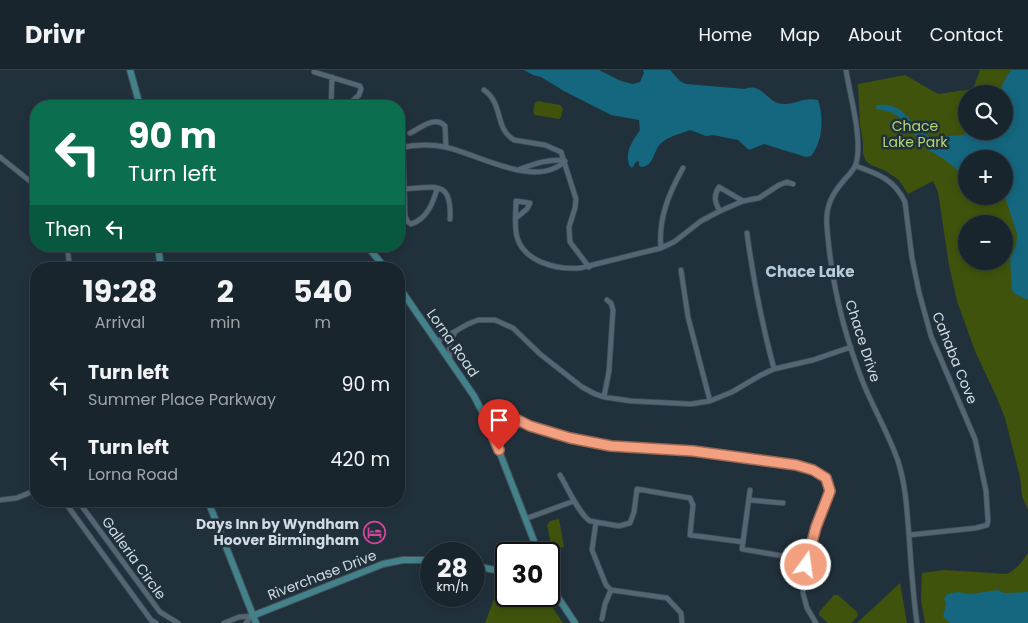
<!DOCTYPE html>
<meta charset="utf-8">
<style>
body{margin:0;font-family:Poppins,sans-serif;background:#263139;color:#f1f3f6;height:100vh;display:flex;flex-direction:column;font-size:19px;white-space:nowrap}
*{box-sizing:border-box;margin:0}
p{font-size:16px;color:#9fa5aa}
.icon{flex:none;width:28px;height:28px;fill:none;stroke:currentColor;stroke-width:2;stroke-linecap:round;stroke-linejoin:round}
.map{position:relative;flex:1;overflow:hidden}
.side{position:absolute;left:30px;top:192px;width:375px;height:245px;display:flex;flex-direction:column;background:#19252d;border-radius:20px;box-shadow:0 2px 8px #0003,0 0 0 1px #374249}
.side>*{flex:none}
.guide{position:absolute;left:30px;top:30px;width:375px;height:152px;border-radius:20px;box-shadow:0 2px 8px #0003,0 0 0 1px #374249;background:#0b6e4f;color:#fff;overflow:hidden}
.controls{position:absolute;left:958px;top:15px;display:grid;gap:10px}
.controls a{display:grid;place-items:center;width:55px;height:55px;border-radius:50%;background:#19252d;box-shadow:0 2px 8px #0003,0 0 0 1px #374249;font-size:25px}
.speed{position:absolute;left:420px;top:472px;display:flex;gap:10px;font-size:25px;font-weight:700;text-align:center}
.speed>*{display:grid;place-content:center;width:65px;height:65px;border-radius:50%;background:#19252d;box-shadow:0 2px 8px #0003,0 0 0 1px #374249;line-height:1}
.speed small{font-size:12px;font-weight:400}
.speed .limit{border:2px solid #111;border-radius:8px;background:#fff;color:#111}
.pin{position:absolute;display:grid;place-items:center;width:42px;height:42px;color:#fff;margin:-51px -21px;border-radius:50% 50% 50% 0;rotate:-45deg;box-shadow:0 0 5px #0007}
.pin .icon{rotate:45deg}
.me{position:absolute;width:55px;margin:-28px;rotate:14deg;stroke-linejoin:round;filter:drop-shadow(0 0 4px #0008)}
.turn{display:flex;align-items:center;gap:18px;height:105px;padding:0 15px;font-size:22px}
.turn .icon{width:65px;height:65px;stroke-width:2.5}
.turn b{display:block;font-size:35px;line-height:42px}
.then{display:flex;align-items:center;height:48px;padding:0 15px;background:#0003;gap:10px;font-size:19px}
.eta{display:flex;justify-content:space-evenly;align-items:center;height:85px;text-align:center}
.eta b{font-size:30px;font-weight:700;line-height:35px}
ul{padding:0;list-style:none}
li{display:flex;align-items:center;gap:15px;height:75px;padding:0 15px}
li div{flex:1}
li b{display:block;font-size:19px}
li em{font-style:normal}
header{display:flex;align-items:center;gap:30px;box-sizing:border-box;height:70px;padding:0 25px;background:#19252d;border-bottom:1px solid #374249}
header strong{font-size:24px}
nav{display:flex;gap:28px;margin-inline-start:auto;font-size:18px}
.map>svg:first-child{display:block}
.green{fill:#3f530c;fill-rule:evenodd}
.water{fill:#15667f}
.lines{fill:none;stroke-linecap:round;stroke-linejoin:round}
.street-casing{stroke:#424f59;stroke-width:6}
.secondary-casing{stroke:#424f59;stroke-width:8}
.street{stroke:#556673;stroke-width:4.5}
.secondary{stroke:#43828b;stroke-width:6}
.route-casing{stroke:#9d6853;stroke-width:12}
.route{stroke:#f2a07f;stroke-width:9}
.labels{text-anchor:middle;stroke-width:5;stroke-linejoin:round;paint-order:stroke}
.park-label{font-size:14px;fill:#b4d672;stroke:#21313c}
.street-label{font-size:14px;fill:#d2dbe3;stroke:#21313c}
.poi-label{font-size:14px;font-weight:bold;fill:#d2dbe3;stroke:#21313c;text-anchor:end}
.neighbourhood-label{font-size:15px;font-weight:bold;fill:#b7cbd9;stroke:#21313c}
</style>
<header>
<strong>Drivr</strong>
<nav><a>Home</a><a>Map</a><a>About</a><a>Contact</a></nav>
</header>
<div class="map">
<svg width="1028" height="553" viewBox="0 0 1028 553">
<rect width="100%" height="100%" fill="#21313c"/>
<path class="green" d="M980,0H1028V440L1022,426L1020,407L1005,348L997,328L975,281L957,231L949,195L938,122L933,111L908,124L899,110L884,100L871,95L866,91L863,84V72L860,55L858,14L905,5L938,24L973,19ZM966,24H1004V61H966ZM966,89H1004V126H966ZM966,154H1004V191H966Z
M538,31L560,35L563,38L561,47L559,49L535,45L533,42L535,33Z
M559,449L564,477L552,479L547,455L550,451Z
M1028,483V553H925L921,530L922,503L944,500L1007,504C1017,499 1022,492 1028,483Z
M900,513L907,553H857Z
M506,515V526H547L551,535L563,553H485L497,521Z
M834,525H838L857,542L858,546L851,553H828L819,545V542Z"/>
<path class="water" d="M524,0H599L621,11L633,14L640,12L644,3L643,0H670L680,11L686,14L745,19C763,12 767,34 783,34C795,35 802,27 818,30C824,47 823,71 811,86L806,87L764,74L749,80L738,70L713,65L706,66L690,60C680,64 664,67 658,77C653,85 653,95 642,97L639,96V92L637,91L632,98L629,95C625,81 632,72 640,60L639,50L611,45L564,21L541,7L533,5Z
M1012,0H1028V230L1015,224L1012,220L1010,189L1016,176L1017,164L1004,124V89H966V110L956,99L944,89L928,80L899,47L891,42L876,39L877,35C902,32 906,48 922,62C927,66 933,68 938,72L946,66L963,65L969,61H1004V24H1000C1002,14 1005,7 1012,0Z
M998,520L1004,523L1028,522V553H950L943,547L946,533L944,529L947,524L957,522L971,524Z"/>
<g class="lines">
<defs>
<path id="street" d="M846,0C850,26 863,69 856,94C854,99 849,105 845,109C832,124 825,136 827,157C831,210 844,265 864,315C875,341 889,365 898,391C906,416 907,441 909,466C911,495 913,525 917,553
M314,2L360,16L361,19L359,25L347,36
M484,20C504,34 494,58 514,70L545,75L561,82L576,129L575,138L569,157L570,172L589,197
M331,36L332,7
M410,63C421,58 435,45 445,56L446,77
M403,77L405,146L408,152L411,154C427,149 433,133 437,119
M399,78C413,75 430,74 445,77C476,83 536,120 565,91C550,88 534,94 520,99
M0,87L36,116
M856,96C878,104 894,109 905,132L912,188L919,222L931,266L975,369L986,421L988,451L987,455L976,458L909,465
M405,119C436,117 452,110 450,149
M720,141C715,133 713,126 719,117L743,131
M516,148L527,139L530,133L516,131C516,142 514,156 517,167C524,192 557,200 580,198L661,178L674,172L701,151L720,141L743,131L759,128L779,115L787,112L793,114
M747,163C753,209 762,254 774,299
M67,176L70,199
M661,178C658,149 669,123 683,98
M681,200L688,247L710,331
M438,271L468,254L478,250H495L513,258L540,284L582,317L595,324L604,327L631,331L691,334L710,331L732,322L761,305L774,299L813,290L851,277
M450,289C449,279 449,271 455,262
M604,327L609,301L613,240L611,233L607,230
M489,355L495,351L518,350L530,355L570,368L611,376L693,381L796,395L813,400L822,404L828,411L830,421L812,473L804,505L803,523L807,538L816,553
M490,355L498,357L526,355
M499,380L502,371L512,355
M560,405C567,417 579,444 590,451L619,456L630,453L634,442L637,419L690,428L693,435L690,465L743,472L750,420
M0,430L17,428L36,420
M749,430L783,433
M64,431L151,550L156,553
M78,431L160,542L178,553
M525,449L574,431
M596,452L592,480L606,515L611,520L605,534L602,549
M743,472L742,479L783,486
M611,520L667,528L681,543L682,553
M224,553L239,547L252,546
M246,553L252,546"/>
<path id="secondary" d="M130,0L140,36
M158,176L161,199
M367,176L386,199
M399,217L474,326L489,355L539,484
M208,431L256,553
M474,496L506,502
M549,508L557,526L575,553
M252,546L383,494L403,490H431"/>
</defs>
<use href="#street" class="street-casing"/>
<use href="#secondary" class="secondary-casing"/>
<use href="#street" class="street"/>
<use href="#secondary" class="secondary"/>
</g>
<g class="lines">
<defs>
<path id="route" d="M499,380L489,355L495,351L518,350L530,356L570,368L611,376L693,381L796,395L813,400L826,408L830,421L816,457L806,495"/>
</defs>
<use href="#route" class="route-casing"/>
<use href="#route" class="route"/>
</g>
<defs>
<symbol id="hotel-ring" viewBox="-11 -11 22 22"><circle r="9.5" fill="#21313c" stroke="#d1479c" stroke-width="1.5"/><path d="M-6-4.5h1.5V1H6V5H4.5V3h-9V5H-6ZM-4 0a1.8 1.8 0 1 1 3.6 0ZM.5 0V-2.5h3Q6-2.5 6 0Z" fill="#d1479c"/></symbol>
</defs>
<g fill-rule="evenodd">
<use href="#hotel-ring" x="362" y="450" width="25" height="25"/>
</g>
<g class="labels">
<g class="park-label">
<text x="915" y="61">Chace<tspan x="915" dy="16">Lake Park</tspan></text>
</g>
<g class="street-label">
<text transform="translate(863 271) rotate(72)" y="5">Chace Drive</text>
<text transform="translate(453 273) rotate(55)" y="5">Lorna Road</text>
<text transform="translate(955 288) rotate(68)" y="5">Cahaba Cove</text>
<text transform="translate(134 488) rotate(54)" y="5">Galleria Circle</text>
<text transform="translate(322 505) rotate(-21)" y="5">Riverchase Drive</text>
</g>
<g class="poi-label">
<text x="359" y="459">Days Inn by Wyndham<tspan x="359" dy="16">Hoover Birmingham</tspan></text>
</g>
<g class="neighbourhood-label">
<text x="810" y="207">Chace Lake</text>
</g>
</g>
</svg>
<div class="controls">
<a><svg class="icon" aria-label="search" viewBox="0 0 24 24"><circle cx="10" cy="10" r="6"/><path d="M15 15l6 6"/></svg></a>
<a>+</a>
<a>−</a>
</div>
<div class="speed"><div>28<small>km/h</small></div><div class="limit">30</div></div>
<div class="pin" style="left:499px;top:380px;background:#d93025"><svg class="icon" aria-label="arrive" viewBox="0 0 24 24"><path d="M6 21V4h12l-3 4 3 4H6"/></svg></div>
<svg class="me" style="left:806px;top:495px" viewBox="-20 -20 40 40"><circle r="17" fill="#f2a07f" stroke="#fff" stroke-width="3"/><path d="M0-11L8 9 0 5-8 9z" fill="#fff"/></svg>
<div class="guide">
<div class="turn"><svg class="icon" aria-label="left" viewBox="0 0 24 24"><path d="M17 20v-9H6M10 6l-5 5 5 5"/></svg><div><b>90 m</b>Turn left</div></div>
<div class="then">Then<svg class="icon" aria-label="left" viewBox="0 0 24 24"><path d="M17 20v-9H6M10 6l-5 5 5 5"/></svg></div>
</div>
<section class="side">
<div class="eta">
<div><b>19:28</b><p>Arrival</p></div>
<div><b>2</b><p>min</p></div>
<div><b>540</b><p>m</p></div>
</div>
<ul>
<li><svg class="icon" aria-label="left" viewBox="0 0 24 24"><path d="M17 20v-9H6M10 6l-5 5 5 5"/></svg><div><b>Turn left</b><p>Summer Place Parkway</p></div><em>90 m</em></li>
<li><svg class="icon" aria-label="left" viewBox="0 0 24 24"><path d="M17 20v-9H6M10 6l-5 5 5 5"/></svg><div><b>Turn left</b><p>Lorna Road</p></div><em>420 m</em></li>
</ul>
</section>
</div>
